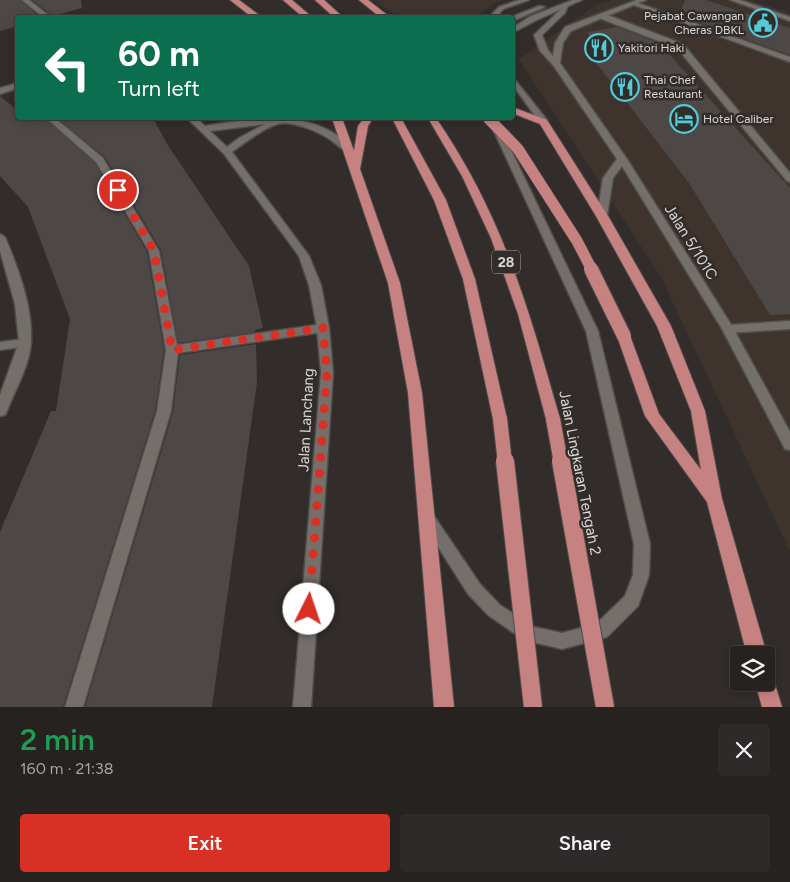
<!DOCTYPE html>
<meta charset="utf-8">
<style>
body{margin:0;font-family:Figtree,sans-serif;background:#2e2a29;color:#f1f3f6;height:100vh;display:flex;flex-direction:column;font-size:19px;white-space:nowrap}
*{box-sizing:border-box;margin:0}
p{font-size:16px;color:#a4a4a5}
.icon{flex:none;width:28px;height:28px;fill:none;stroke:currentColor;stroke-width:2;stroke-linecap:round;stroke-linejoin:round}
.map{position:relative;height:707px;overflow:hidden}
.side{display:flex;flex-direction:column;background:#262220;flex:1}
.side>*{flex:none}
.top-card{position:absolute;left:15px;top:15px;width:500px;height:105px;border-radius:5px;box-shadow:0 2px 8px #0003,0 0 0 1px #423f3e;background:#0b6e4f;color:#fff;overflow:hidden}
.fabs{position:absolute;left:730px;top:646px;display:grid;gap:10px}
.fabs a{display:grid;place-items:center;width:45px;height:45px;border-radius:5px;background:#262220;box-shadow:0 2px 8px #0003,0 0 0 1px #423f3e;font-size:25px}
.pin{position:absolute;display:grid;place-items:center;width:42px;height:42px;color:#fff;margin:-21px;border:2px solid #fff;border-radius:50%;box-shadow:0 1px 5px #0007}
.me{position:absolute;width:55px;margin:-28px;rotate:4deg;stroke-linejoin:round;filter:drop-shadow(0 0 4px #0008)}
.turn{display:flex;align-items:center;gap:18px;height:105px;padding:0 20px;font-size:22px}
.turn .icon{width:65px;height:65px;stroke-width:2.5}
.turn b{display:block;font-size:35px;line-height:42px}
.round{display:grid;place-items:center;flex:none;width:52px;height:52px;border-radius:5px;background:#2e2a29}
.headline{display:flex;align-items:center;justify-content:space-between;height:85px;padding:0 20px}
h1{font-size:30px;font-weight:600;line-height:38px;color:#1e9e55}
.button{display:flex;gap:10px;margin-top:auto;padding:10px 20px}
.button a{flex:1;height:58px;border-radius:5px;background:#d93025;color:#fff;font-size:20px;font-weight:600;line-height:58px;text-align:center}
.button a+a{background:#2e2a29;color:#f1f3f6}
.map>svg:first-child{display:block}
.built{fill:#3e342d}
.building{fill:#4d4746}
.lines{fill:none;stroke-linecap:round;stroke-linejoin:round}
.service-casing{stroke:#4f4c4a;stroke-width:3}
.minor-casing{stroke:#4f4c4a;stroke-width:3}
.tertiary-casing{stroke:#4f4c4a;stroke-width:3}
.trunk-casing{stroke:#4f4c4a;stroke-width:2}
.service{fill:#746f6b;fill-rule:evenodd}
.minor{fill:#746f6b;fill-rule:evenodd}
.tertiary{fill:#746f6b;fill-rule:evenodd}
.trunk{fill:#c68280;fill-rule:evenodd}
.trunk-bridge-far2-casing{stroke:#4f4c4a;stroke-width:12;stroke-linecap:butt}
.trunk-bridge-far1-casing{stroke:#4f4c4a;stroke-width:16;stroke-linecap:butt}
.trunk-bridge-casing{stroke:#4f4c4a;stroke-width:20;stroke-linecap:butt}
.trunk-bridge-far2{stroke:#c68280;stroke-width:11}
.trunk-bridge-far1{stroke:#c68280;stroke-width:14}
.trunk-bridge{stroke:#c68280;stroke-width:18}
.route{stroke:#d93025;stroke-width:9;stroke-dasharray:0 16.2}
.labels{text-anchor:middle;stroke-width:5;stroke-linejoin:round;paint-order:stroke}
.far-poi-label{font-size:12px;fill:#dbd8d6;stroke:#322d2a;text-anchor:start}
.shield{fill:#322d2a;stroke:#a8a5a2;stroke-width:1}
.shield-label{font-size:14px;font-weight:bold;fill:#dbd8d6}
.street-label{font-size:15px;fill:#dbd8d6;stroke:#322d2a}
</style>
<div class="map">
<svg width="790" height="707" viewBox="0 0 790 707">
<rect width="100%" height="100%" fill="#322d2a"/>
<path class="built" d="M375,0H505L495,3L476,17L400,18Z
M612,0H750L790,13V552L661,277L519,59L598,4Z"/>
<path class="building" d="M0,0H20L40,18H18V26L0,31Z
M32,0H81L82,8L53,16Z
M685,0H706L790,28V55L679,15Z
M617,27L659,43L790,188V314L770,315L689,183L590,55L588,32Z
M0,96L18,111V118H44L95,163L147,252L164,350L155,411L63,707H0V532L51,411H56L70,319L28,207L0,176Z
M57,118H153L167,144L249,266L263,328L255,330V332L178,343L161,250L105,157Z
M256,344L257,382L212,707H85L173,412L180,355Z"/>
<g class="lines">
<defs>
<path id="service" d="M631,2H635L790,57V62L631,4Z
M599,14H605L683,44L790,173V182L787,181L677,48L599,18Z
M46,118H55L103,158L159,251L177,345L323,324L329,328L323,332L178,353L171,411L83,707H65L157,411L166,350L149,251L96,162Z
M790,321V329L728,333L722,329L728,325Z
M25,339L29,340L31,343L29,346L0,350V342Z"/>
<path id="minor" d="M22,0H29L52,18H44Z
M519,0H529L503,9L496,18H488L499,7Z
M637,0H646L571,31L563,43L560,63L627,159L732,326L790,432V450L785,449L722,329L622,166L613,178L607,216L602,219L597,216L603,178L617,159L553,65L540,51L534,35L560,10L565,3H569L565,13L542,35L548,50L553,56L555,43L565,27Z
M730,0H740L790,17V21Z
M18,83V88L0,94V88Z
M187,118H196L205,126C254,118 315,107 353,149L351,151C343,152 338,145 332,141C321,132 291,120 278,124C265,127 243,144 232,152L309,256L321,285L329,328L333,373L311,707H293L321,373L317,328L309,285L299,256L224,154ZM265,124L239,138L227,147L210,131Z
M0,234L5,237C18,268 33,307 31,342C30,365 15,390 7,411L5,415L0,416V395L19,342L15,304L0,251Z"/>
<path id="tertiary" d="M573,0H582L537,20L512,33V28L531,16Z
M539,6L545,7L515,20L509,18Z
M512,76L547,120V124H541L512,84Z
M496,124L500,127L598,331L650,544L649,575L638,606L607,637L562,649L524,640L488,615L468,594L419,517L422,513L427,511L432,513L480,584L500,605L534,627L562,633L596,624L625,596L633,575L634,544L586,331L492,127Z"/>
<path id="trunk" d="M230,0H239L263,18H253Z
M283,0H292L313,18H304Z
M315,0H324L344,18H335Z
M359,0H368L391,18H381Z
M512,107L547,120L608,216L671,326L705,411L722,499L767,655L766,656L747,655L707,502L645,416L617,336L624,331L629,333L659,414L701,470L691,411L657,326L596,216L540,124L512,113Z
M332,118H342L354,151L358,126L364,118H373L368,126L360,169L400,283L422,393L454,707H434L408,393L388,283Z
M392,118H401L446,200L475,279L507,419L505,423H495L493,419L463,279L434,200Z
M428,118H436C503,216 528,307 560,419L558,423H548L546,419L518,314L491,238L462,176Z
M766,673L772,675L782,707H762L755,682H766Z"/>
</defs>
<use href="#service" class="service-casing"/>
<use href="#minor" class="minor-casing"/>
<use href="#tertiary" class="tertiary-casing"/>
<use href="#trunk" class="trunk-casing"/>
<use href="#service" class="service"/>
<use href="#minor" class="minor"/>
<use href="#tertiary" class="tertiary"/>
<use href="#trunk" class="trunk"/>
<defs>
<path id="trunk-bridge-far2" d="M488,118L518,149L577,241L592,270"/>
<path id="trunk-bridge-far1" d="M591,269L624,336
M500,419L505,463
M553,419L561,463"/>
<path id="trunk-bridge" d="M505,461L533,707
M561,461L605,707"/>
</defs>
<use href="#trunk-bridge-far2" class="trunk-bridge-far2-casing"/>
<use href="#trunk-bridge-far1" class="trunk-bridge-far1-casing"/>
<use href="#trunk-bridge" class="trunk-bridge-casing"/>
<use href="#trunk-bridge-far2" class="trunk-bridge-far2"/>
<use href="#trunk-bridge-far1" class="trunk-bridge-far1"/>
<use href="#trunk-bridge" class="trunk-bridge"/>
</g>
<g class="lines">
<path class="route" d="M118,190L154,251L172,350L323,328L327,373L309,609"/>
</g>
<defs>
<symbol id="civic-ring" viewBox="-11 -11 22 22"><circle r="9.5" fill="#322d2a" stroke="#52cbd7" stroke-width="1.5"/><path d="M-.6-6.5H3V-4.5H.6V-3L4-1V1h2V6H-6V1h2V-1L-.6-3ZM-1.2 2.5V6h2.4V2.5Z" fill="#52cbd7"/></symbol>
<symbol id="restaurant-ring" viewBox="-11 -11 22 22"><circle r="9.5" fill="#322d2a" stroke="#52cbd7" stroke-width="1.5"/><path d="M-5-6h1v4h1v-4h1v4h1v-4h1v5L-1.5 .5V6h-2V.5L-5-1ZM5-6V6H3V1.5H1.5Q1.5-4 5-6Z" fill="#52cbd7"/></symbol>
<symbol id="hotel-ring" viewBox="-11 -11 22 22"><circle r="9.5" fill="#322d2a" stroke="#52cbd7" stroke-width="1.5"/><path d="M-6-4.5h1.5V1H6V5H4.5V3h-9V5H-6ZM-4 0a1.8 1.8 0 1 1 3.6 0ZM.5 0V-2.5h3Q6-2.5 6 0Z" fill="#52cbd7"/></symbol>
</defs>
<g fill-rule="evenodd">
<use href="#civic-ring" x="747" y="7" width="32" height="32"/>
<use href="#restaurant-ring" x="583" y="32" width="32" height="32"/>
<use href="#restaurant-ring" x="609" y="71" width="32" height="32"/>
<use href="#hotel-ring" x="668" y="103" width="32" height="32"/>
</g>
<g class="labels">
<g class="far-poi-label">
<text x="744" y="20" text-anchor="end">Pejabat Cawangan<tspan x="744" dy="14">Cheras DBKL</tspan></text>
<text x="618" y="52">Yakitori Haki</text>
<text x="644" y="84">Thai Chef<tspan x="644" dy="14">Restaurant</tspan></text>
<text x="703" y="123">Hotel Caliber</text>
</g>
<rect class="shield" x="492" y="250.5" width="28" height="23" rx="4"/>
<g class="shield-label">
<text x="506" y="267">28</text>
</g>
<g class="street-label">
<text transform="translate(691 242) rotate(58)" y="5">Jalan 5/101C</text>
<text transform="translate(306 420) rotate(-87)" y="5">Jalan Lanchang</text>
<text transform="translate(580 473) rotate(79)" y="5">Jalan Lingkaran Tengah 2</text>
</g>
</g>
</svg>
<div class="fabs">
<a><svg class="icon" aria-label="layers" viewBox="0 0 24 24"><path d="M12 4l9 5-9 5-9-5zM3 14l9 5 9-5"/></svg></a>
</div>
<div class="pin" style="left:118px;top:190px;background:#d93025"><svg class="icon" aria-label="arrive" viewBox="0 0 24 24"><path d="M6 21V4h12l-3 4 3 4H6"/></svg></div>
<svg class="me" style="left:309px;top:609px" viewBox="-20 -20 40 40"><circle r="19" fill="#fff"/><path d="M0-13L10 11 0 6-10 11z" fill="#d93025"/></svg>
<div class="top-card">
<div class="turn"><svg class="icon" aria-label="left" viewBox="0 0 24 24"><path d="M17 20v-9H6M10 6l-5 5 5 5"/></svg><div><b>60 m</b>Turn left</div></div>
</div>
</div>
<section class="side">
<div class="headline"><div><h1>2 min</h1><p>160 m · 21:38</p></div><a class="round"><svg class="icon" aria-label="close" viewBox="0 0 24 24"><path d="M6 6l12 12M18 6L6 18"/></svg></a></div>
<div class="button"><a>Exit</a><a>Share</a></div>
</section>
